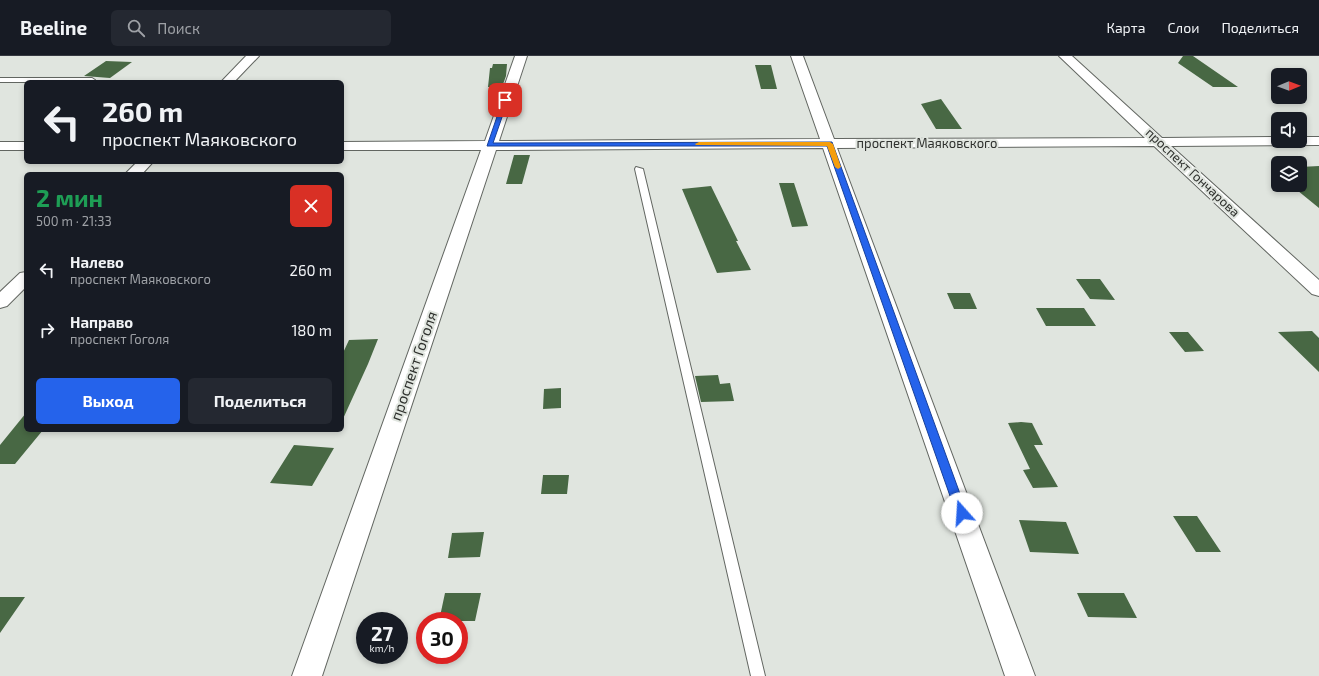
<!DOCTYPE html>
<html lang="ru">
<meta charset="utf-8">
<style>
body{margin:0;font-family:"Exo 2",sans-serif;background:#242831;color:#f1f3f6;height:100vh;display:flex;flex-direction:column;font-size:15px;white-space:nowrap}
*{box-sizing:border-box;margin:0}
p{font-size:13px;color:#9ea1a6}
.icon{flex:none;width:22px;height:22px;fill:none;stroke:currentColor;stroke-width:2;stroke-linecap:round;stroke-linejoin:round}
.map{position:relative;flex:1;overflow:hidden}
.panel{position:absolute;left:24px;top:116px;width:320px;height:260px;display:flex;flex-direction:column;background:#171b24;border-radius:6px;box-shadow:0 2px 6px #0003}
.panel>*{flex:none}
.hud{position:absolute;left:24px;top:24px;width:320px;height:84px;border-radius:6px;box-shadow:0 2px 6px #0003;background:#171b24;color:#f1f3f6;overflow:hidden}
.needle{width:26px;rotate:89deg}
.tools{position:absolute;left:1271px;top:12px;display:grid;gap:8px}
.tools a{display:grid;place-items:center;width:36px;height:36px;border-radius:6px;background:#171b24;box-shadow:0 2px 6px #0003;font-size:20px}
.speed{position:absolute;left:356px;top:556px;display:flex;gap:8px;font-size:20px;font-weight:700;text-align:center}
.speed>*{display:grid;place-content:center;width:52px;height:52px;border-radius:50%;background:#171b24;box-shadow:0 2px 6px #0003;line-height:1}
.speed small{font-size:10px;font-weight:400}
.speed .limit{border:6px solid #d22;background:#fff;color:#111}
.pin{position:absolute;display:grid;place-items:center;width:34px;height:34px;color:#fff;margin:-17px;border-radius:8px;box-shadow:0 2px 6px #0006}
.me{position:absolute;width:44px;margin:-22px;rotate:341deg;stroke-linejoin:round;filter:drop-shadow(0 0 3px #0008)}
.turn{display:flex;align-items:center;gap:14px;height:84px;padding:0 12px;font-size:18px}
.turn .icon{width:52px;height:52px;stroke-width:2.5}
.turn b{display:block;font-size:28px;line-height:34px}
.round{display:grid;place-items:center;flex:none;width:42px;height:42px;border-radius:6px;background:#242831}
.headline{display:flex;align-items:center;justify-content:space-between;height:68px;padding:0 12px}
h1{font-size:24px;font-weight:700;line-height:30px;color:#1e9e55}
.button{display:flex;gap:8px;margin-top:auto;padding:8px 12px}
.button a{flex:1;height:46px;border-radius:6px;background:#2563eb;color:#fff;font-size:16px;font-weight:700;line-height:46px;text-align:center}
.button a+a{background:#242831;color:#f1f3f6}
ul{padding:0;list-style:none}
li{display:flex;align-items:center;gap:12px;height:60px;padding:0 12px}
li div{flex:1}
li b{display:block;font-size:15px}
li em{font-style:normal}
header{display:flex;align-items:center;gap:24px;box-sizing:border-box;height:56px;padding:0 20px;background:#171b24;border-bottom:1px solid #363941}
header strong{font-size:19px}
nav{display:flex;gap:22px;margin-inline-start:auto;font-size:14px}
.search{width:280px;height:36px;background:#242831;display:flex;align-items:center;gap:10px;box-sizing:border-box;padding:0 14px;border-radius:6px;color:#9ea1a6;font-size:15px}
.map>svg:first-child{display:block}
.building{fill:#486844}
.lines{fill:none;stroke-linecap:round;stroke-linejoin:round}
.service-casing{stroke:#626661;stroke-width:2}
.minor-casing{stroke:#626661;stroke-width:2}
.service{fill:#fff;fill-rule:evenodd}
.minor{fill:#fff;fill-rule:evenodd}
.route{fill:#2563eb;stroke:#184099}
.slow{fill:#f59e0b}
.labels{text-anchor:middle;stroke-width:4;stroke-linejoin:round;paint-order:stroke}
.far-street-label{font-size:13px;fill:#2f312e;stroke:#e0e5df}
.street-label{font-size:15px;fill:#2f312e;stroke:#e0e5df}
</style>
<header>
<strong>Beeline</strong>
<div class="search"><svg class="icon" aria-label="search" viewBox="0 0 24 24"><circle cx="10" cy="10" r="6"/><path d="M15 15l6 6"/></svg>Поиск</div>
<nav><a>Карта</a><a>Слои</a><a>Поделиться</a></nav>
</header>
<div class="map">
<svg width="1319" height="620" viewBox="0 0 1319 620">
<rect width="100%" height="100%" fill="#e0e5df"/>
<path class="building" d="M1183,0H1193L1238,31H1213L1178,7Z
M106,5L132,6L110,22L84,20Z
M493,8H507L506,20L502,31H488L490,12H492Z
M755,9H771L777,33H761Z
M941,43L962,73H936L921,48Z
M514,99H530L522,128H506Z
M1319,110V152L1292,130L1300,129V111Z
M779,127H794L808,170L792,171Z
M711,130L738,185H736L751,214L717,217L682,133Z
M1076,223H1100L1115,244L1090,243Z
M947,237H970L977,253H954Z
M1036,252H1084L1096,270H1046Z
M1312,275L1319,282V316L1278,276Z
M1169,276H1188L1204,295L1185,296Z
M378,283L368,308L342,365V299L349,284Z
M718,319L720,328L730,327L734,345L701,346L695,320Z
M561,332V352L543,353L544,333Z
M26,357V374H43L15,408H0V389Z
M1021,366L1032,367L1043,389H1034L1058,431L1033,432L1023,414L1030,413L1008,367Z
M294,389L334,392L312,430L270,427Z
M543,419H569L567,438H541Z
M1173,460H1197L1221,496H1196Z
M1019,464L1066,466L1079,498L1030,496Z
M484,476L480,501L448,502L452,477Z
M445,537H481L475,565H439Z
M1077,537H1124L1137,562L1088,561Z
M0,541H25L0,577Z"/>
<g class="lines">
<defs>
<path id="service" d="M0,22H92L95,24L92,26H0Z
M636,111L643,113L765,620H751L635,113Z"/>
<path id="minor" d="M246,0H259L234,26H221Z
M515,0H527L499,85L820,83L791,0H803L834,83L1145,82L1059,0H1072L1162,82L1278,81V85H1300V81H1319V89L1171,90L1319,224V240L1312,238L1154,90L837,92L1035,620H1005L823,92L496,94L322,620H292L481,94H342V86L485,85Z
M0,86H26V94H0Z
M137,106H153L142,118H125Z
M26,216V231L7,250L0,252V236L20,217Z"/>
</defs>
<use href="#service" class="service-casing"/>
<use href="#minor" class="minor-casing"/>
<use href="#service" class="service"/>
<use href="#minor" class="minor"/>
</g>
<path class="route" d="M503,43L508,44L493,87L832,86L967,457L966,460H958L956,457L827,90H487Z"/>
<path class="slow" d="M699,86H830L833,88L841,111L838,113L835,111L827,90L696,89L695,88Z"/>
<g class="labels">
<g class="far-street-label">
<text x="927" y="92">проспект Маяковского</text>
<text transform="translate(1193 116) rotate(43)" y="5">проспект Гончарова</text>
</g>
<g class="street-label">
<text transform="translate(414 310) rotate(-71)" y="5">проспект Гоголя</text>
</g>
</g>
</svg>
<div class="tools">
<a><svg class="needle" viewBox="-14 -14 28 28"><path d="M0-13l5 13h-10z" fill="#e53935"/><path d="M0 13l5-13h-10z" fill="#9ea1a6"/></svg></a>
<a><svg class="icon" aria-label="sound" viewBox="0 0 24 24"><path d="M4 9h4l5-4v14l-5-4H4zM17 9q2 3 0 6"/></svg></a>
<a><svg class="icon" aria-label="layers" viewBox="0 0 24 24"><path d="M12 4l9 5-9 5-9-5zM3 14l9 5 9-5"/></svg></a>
</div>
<div class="speed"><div>27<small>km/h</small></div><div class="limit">30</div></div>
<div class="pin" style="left:505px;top:44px;background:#d93025"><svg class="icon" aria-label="arrive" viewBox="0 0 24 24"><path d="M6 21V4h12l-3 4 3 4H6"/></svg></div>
<svg class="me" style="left:962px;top:457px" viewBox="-20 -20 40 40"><circle r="19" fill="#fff"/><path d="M0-13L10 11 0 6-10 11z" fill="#2563eb"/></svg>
<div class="hud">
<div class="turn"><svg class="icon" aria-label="left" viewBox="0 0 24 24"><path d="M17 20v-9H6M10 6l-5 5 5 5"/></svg><div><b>260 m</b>проспект Маяковского</div></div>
</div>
<section class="panel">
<div class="headline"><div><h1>2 мин</h1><p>500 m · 21:33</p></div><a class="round" style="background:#d93025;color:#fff"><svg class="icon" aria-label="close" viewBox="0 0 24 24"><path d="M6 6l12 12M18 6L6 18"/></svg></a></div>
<ul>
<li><svg class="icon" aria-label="left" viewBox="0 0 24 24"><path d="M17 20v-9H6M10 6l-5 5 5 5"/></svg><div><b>Налево</b><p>проспект Маяковского</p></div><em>260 m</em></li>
<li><svg class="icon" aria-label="right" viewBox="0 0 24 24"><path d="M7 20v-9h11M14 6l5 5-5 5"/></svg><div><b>Направо</b><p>проспект Гоголя</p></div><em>180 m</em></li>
</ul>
<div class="button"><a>Выход</a><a>Поделиться</a></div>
</section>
</div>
